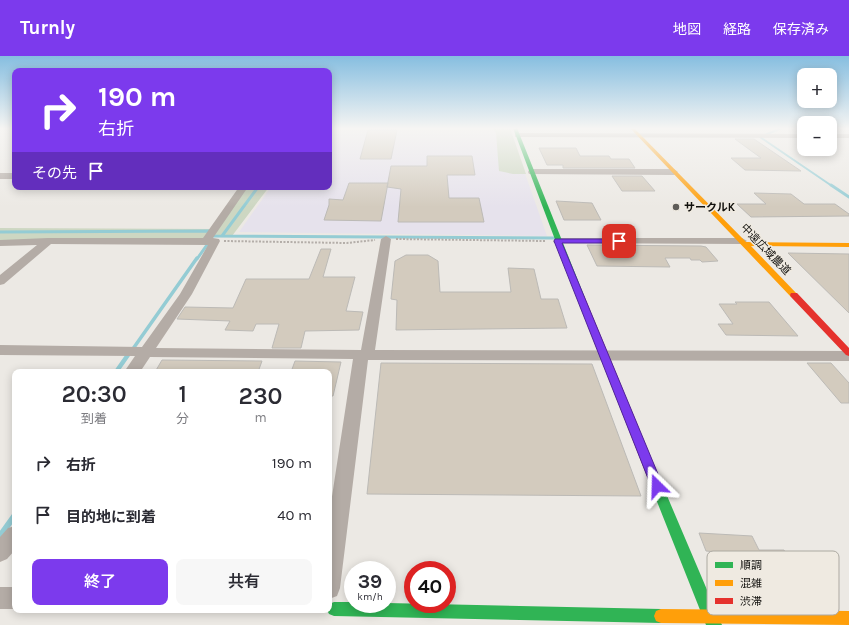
<!DOCTYPE html>
<html lang="ja">
<meta charset="utf-8">
<style>
body{margin:0;font-family:Karla,"Noto Sans JP",sans-serif;background:#f7f7f7;color:#2b2b33;height:100vh;display:flex;flex-direction:column;font-size:15px;white-space:nowrap}
*{box-sizing:border-box;margin:0}
p{font-size:13px;color:#7c7c81}
.icon{flex:none;width:22px;height:22px;fill:none;stroke:currentColor;stroke-width:2;stroke-linecap:round;stroke-linejoin:round}
.map{position:relative;flex:1;overflow:hidden}
.sheet{position:absolute;left:12px;top:313px;width:320px;height:244px;display:flex;flex-direction:column;background:#fff;border-radius:8px;box-shadow:0 2px 10px #0003}
.sheet>*{flex:none}
.hud{position:absolute;left:12px;top:12px;width:320px;height:122px;border-radius:8px;box-shadow:0 2px 10px #0003;background:#7c3aed;color:#fff;overflow:hidden}
.fabs{position:absolute;left:797px;top:12px;display:grid;gap:8px}
.fabs a{display:grid;place-items:center;width:40px;height:40px;border-radius:8px;background:#fff;box-shadow:0 2px 10px #0003;font-size:20px}
.speed{position:absolute;left:344px;top:505px;display:flex;gap:8px;font-size:20px;font-weight:700;text-align:center}
.speed>*{display:grid;place-content:center;width:52px;height:52px;border-radius:50%;background:#fff;box-shadow:0 2px 10px #0003;line-height:1}
.speed small{font-size:10px;font-weight:400}
.speed .limit{border:6px solid #d22;background:#fff;color:#111}
.pin{position:absolute;display:grid;place-items:center;width:34px;height:34px;color:#fff;margin:-17px;border-radius:8px;box-shadow:0 2px 6px #0006}
.me{position:absolute;width:44px;margin:-22px;rotate:338deg;stroke-linejoin:round;filter:drop-shadow(0 0 3px #0008)}
.turn{display:flex;align-items:center;gap:14px;height:84px;padding:0 20px;font-size:18px}
.turn .icon{width:52px;height:52px;stroke-width:2.5}
.turn b{display:block;font-size:28px;line-height:34px}
.then{display:flex;align-items:center;height:38px;padding:0 20px;background:#0003;gap:8px;font-size:15px}
.eta{display:flex;justify-content:space-evenly;align-items:center;height:68px;text-align:center}
.eta b{font-size:24px;font-weight:600;line-height:28px}
.action{display:flex;gap:8px;margin-top:auto;padding:8px 20px}
.action a{flex:1;height:46px;border-radius:8px;background:#7c3aed;color:#fff;font-size:16px;font-weight:600;line-height:46px;text-align:center}
.action a+a{background:#f7f7f7;color:#2b2b33}
ul{padding:0;list-style:none}
li{display:flex;align-items:center;gap:12px;height:52px;padding:0 20px}
li div{flex:1}
li b{display:block;font-size:15px}
li em{font-style:normal}
header{display:flex;align-items:center;gap:24px;box-sizing:border-box;height:56px;padding:0 20px;background:#7c3aed;color:#fff}
header strong{font-size:19px}
nav{display:flex;gap:22px;margin-inline-start:auto;font-size:14px}
.map>svg:first-child{display:block}
.commercial{fill:#e6e2ec}
.green{fill:#cdd7c2}
.lines{fill:none;stroke-linecap:round;stroke-linejoin:round}
.stream-far4{stroke:#94ccd4;stroke-width:2}
.stream-far3{stroke:#94ccd4;stroke-width:3}
.stream-far2{stroke:#94ccd4;stroke-width:3.5}
.stream-far1{stroke:#94ccd4;stroke-width:4.5}
.stream{stroke:#94ccd4;stroke-width:6}
.building{fill:#d3cbbe;stroke:#bcbab6}
.path{stroke:#b4aea9;stroke-width:2;stroke-dasharray:2 1.5;stroke-linecap:butt}
.street{fill:#b4aca6;fill-rule:evenodd}
.fast{fill:#30b455;fill-rule:evenodd}
.slow{fill:#ff9f0a;fill-rule:evenodd}
.jam{fill:#e5322d;fill-rule:evenodd}
.route{fill:#7c3aed;stroke:#51269a}
.poi-dot{fill:#5e5c58;stroke:#efeae1;stroke-width:1.5}
.labels{text-anchor:middle;stroke-width:3;stroke-linejoin:round;paint-order:stroke}
.far-poi-label{font-size:11px;font-weight:bold;fill:#11100d;stroke:#efeae1;text-anchor:start}
.far-street-label{font-size:11px;fill:#11100d;stroke:#efeae1}
.key{fill:#efeae1;stroke:#aca9a1;stroke-width:1}
.key-label{font-size:11px;fill:#11100d}
</style>
<header>
<strong>Turnly</strong>
<nav><a>地図</a><a>経路</a><a>保存済み</a></nav>
</header>
<div class="map">
<svg width="849" height="569" viewBox="0 0 849 569">
<rect width="100%" height="100%" fill="#ece9e4"/>
<path class="commercial" d="M329,72H509L547,180L239,176L271,131H329Z"/>
<path class="green" d="M492,72H510L526,118H513L499,115L496,77Z
M247,131H269L232,180H212Z
M0,172L214,173L206,184L0,187Z"/>
<g class="lines">
<path class="stream-far4" d="M782,72L760,81L832,130"/>
<path class="stream-far3" d="M831,129L849,141
M0,176L209,175L211,178
M212,180L554,182
M222,180L258,131
M197,203L209,186"/>
<path class="stream-far2" d="M130,297L197,202"/>
<path class="stream-far1" d="M116,316L130,296"/>
<path class="stream" d="M0,480L15,459"/>
</g>
<path class="building" d="M368,74H397L391,103H360Z
M735,83H754L801,115L745,114L731,102H761Z
M539,92H576L580,100H609L611,103H629L635,112H563V109H547Z
M427,100H472L475,119H447L449,142H479L484,166H398L401,133L387,131L391,110H427Z
M612,120H642L655,135H622Z
M349,127H388L381,165L324,164L329,149V143L343,144Z
M754,137L791,138L804,148H835L849,158V160L751,161L737,148H766Z
M556,145L592,147L601,164H564Z
M587,189L701,190L706,191L718,205L702,206L700,204H691L690,202H665L670,211L597,210Z
M321,193H331L323,221H355L346,255L363,256L359,274L305,275L301,292H272L279,268H256L253,275L225,274L230,265L177,263L185,251L233,252L246,223H309Z
M788,197L849,198V257Z
M406,199H428L438,205L440,236H511L508,212L534,213L541,243H558L567,272L396,274L397,244L391,243L395,205Z
M735,246H769L798,280L726,279L718,268H733L719,248H737Z
M162,304L262,305L258,316H155Z
M295,305L341,306L333,340H329V316H291Z
M381,307L592,308L641,440L367,438Z
M807,307H831L849,327V347H841Z
M699,477L752,480L759,494H784L806,534H787L774,507L720,505L717,496L706,495Z"/>
<g class="lines">
<path class="path" d="M396,183L545,185
M224,185L347,187L375,184"/>
<path class="street" d="M515,77L804,78V82L518,81H515Z
M830,78H849V82H830Z
M532,113H674L678,116L674,119L529,118L528,116L529,114Z
M0,117H15V123H0Z
M239,131H248L213,182L219,183L220,185L192,238L156,292L361,294L381,183L386,180L391,183L375,294L849,295V305L368,304L340,532L337,540L329,543V460L353,303L150,301L140,316H124L135,300L0,299V289L142,291L180,238L208,189L51,188L4,228L0,229V219L37,189L0,190V184L48,182H203Z
M558,182H742L747,185L742,188L554,187L553,185Z
M15,470V494L7,503L0,506V481L8,472Z
M0,531H15V553H0Z"/>
<path class="fast" d="M513,72H517L585,242L584,244H578L577,242Z
M656,423L660,424L662,428L722,569H706L650,428L652,424Z
M334,546H353V548H387V547L661,553L666,555L668,560L666,565L661,567L334,560L329,558L327,554H329V548Z"/>
<path class="slow" d="M630,72H634L746,186L849,187V191L751,190L798,239L794,241H791Z
M661,553L849,555V569L661,567L656,565L654,560L656,555Z"/>
<path class="jam" d="M791,237H797L849,292V300L846,299L791,241L790,239Z
M578,240H584L585,242L662,428L660,432L656,433L652,432L650,428L577,242Z"/>
</g>
<linearGradient id="sky" x2="0" y2="1"><stop stop-color="#86bee0"/><stop offset="0.48" stop-color="#f6f5f3"/><stop offset="1" stop-color="#f6f5f3" stop-opacity="0"/></linearGradient>
<rect width="849" height="151" fill="url(#sky)"/>
<path class="route" d="M555,183H619L623,185L619,187H562L663,430L661,433L657,435L652,433L651,430L554,185Z"/>
<circle class="poi-dot" cx="676" cy="151" r="4"/>
<g class="labels">
<g class="far-poi-label">
<text x="684" y="155">サークルK</text>
</g>
<g class="far-street-label">
<text transform="translate(766 193) rotate(46)" y="4">中遠広域農道</text>
</g>
</g>
<rect x="707" y="495" width="132" height="64" rx="6" class="key"/>
<rect x="715" y="506" width="18" height="6" fill="#30b455"/>
<rect x="715" y="524" width="18" height="6" fill="#ff9f0a"/>
<rect x="715" y="542" width="18" height="6" fill="#e5322d"/>
<g class="key-label">
<text x="740" y="513">順調</text>
<text x="740" y="531">混雑</text>
<text x="740" y="549">渋滞</text>
</g>
</svg>
<div class="fabs">
<a>+</a>
<a>−</a>
</div>
<div class="speed"><div>39<small>km/h</small></div><div class="limit">40</div></div>
<div class="pin" style="left:619px;top:185px;background:#d93025"><svg class="icon" aria-label="arrive" viewBox="0 0 24 24"><path d="M6 21V4h12l-3 4 3 4H6"/></svg></div>
<svg class="me" style="left:657px;top:430px" viewBox="-20 -20 40 40"><path d="M0-17L14 15 0 8-14 15z" fill="#7c3aed" stroke="#fff" stroke-width="4"/></svg>
<div class="hud">
<div class="turn"><svg class="icon" aria-label="right" viewBox="0 0 24 24"><path d="M7 20v-9h11M14 6l5 5-5 5"/></svg><div><b>190 m</b>右折</div></div>
<div class="then">その先<svg class="icon" aria-label="arrive" viewBox="0 0 24 24"><path d="M6 21V4h12l-3 4 3 4H6"/></svg></div>
</div>
<section class="sheet">
<div class="eta">
<div><b>20:30</b><p>到着</p></div>
<div><b>1</b><p>分</p></div>
<div><b>230</b><p>m</p></div>
</div>
<ul>
<li><svg class="icon" aria-label="right" viewBox="0 0 24 24"><path d="M7 20v-9h11M14 6l5 5-5 5"/></svg><div><b>右折</b></div><em>190 m</em></li>
<li><svg class="icon" aria-label="arrive" viewBox="0 0 24 24"><path d="M6 21V4h12l-3 4 3 4H6"/></svg><div><b>目的地に到着</b></div><em>40 m</em></li>
</ul>
<div class="action"><a>終了</a><a>共有</a></div>
</section>
</div>
